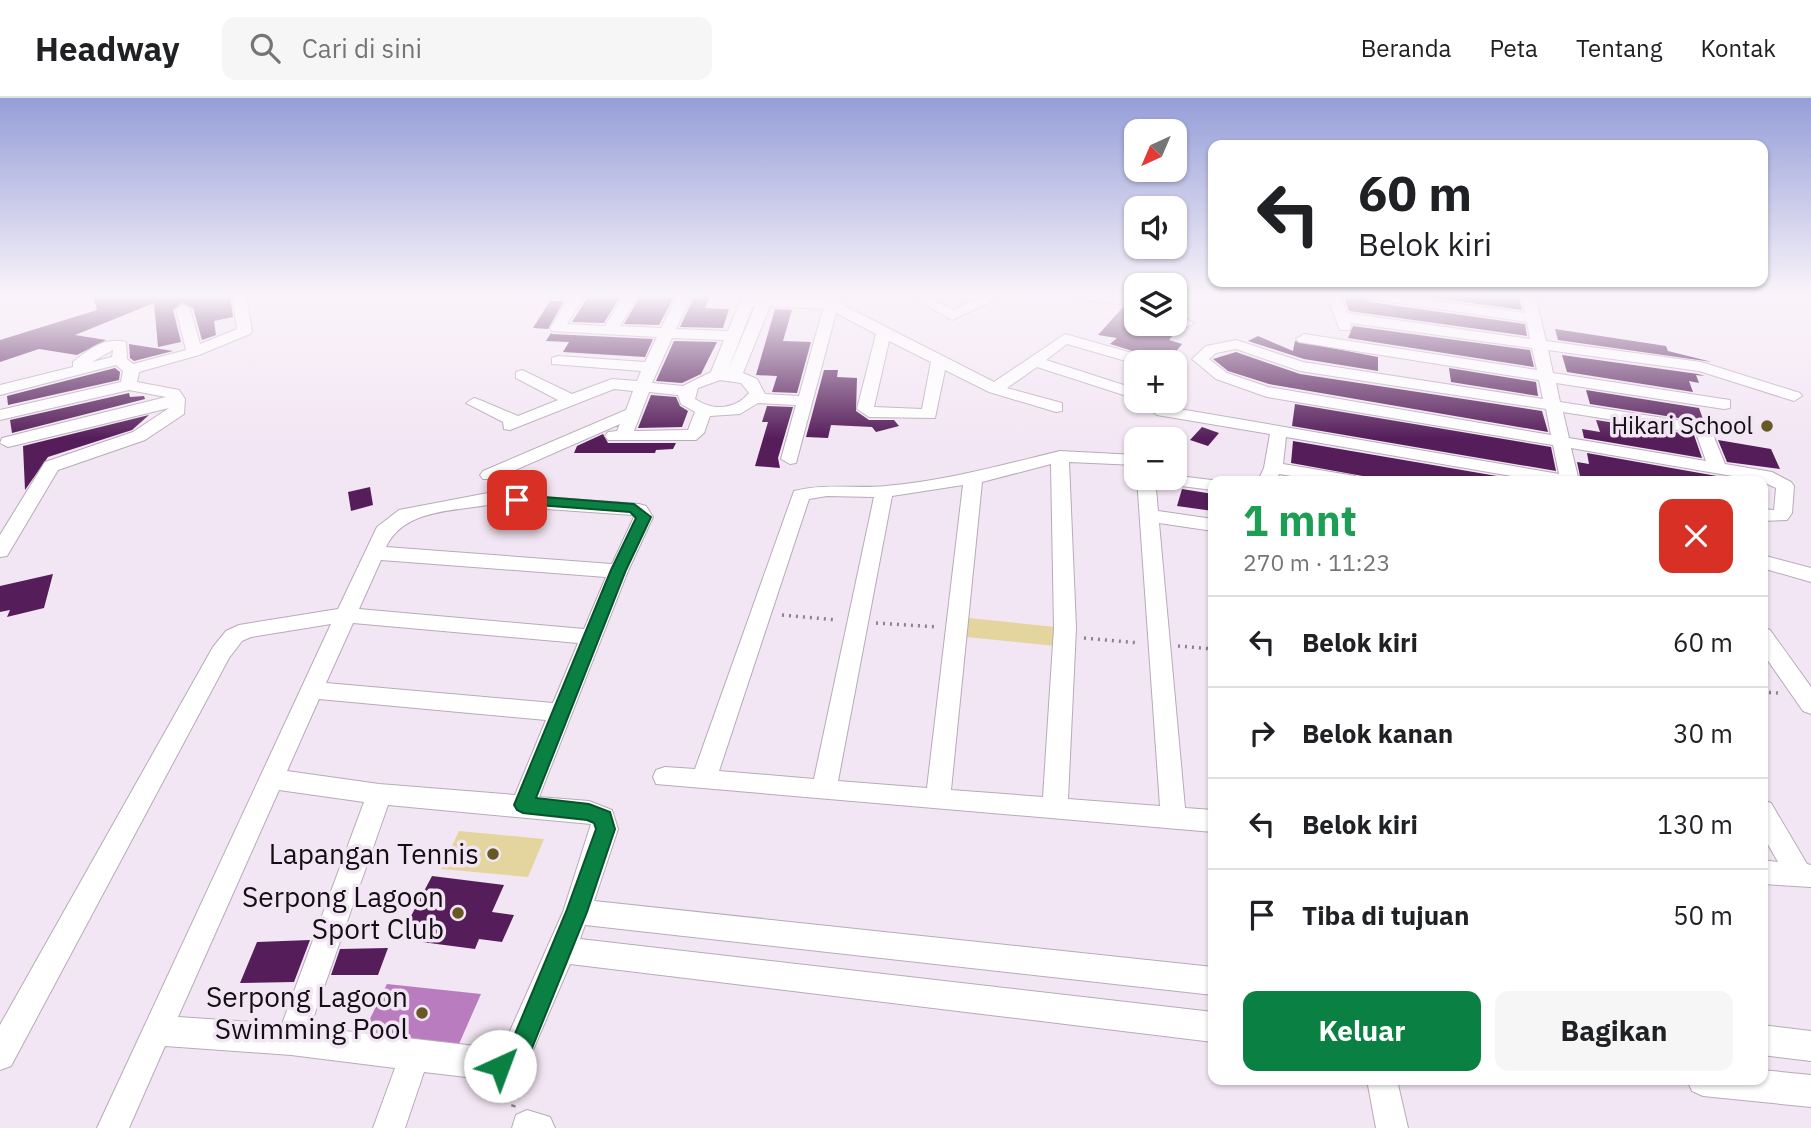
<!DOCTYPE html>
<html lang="id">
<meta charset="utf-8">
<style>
body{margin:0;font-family:"IBM Plex Sans",sans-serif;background:#f6f6f6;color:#202124;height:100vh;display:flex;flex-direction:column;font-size:26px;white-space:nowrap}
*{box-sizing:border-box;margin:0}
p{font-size:23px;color:#757577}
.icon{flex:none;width:38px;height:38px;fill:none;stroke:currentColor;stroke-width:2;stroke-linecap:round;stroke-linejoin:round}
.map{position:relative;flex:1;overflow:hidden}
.drawer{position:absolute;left:1208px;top:378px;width:560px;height:609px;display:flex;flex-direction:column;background:#fff;border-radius:14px;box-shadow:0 2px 5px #0004}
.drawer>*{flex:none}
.banner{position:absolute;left:1208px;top:42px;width:560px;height:147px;border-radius:14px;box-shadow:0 2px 5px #0004;background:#fff;color:#202124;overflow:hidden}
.needle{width:46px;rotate:224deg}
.fabs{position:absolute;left:1124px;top:21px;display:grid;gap:14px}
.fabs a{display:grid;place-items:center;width:63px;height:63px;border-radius:14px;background:#fff;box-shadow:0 2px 5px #0004;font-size:35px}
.pin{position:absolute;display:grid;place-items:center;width:60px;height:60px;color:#fff;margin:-30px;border-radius:14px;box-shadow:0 4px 10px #0006}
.me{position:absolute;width:77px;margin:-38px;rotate:43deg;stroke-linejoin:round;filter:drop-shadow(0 0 5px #0008)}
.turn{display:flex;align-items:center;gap:24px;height:147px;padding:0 35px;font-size:32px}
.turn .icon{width:91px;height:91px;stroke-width:2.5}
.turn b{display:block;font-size:49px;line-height:60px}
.round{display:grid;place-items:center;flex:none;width:74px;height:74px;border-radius:14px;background:#f6f6f6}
.head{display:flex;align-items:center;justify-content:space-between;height:119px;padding:0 35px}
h1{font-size:42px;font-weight:800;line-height:52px;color:#1e9e55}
.button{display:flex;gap:14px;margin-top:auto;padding:14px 35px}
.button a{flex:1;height:80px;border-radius:14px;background:#0b8043;color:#fff;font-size:28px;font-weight:800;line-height:80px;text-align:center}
.button a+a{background:#f6f6f6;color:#202124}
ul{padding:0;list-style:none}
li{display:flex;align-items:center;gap:21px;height:91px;padding:0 35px;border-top:2px solid #e0e0e0}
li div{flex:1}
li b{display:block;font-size:26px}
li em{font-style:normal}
header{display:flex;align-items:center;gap:42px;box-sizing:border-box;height:98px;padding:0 35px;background:#fff;border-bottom:2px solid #e0e0e0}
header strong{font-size:33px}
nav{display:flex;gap:38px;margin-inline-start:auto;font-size:24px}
.search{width:490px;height:63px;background:#f6f6f6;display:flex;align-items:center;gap:18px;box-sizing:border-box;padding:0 24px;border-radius:14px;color:#757577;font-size:26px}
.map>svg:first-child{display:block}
.green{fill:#e4d59e}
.water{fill:#b97dbf}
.building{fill:#551e5a}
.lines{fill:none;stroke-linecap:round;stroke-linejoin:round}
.street-casing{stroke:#b7abb8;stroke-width:2}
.path-far1{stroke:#8b828c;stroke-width:3.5;stroke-dasharray:2 5;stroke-linecap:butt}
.path{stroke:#8b828c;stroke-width:4.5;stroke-dasharray:2.5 7;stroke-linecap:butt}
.street{fill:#fff;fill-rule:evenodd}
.route{fill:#0b8043;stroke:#07532c;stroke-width:2}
.poi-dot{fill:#665926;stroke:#f3e6f4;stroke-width:2.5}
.labels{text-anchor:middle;stroke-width:7;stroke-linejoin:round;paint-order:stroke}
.poi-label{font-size:24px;fill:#120e13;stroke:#f3e6f4;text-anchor:end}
.near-poi-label{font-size:28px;fill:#120e13;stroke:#f3e6f4;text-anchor:end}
</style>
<header>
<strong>Headway</strong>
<div class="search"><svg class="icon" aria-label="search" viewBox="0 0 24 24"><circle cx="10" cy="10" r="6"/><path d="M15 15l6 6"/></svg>Cari di sini</div>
<nav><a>Beranda</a><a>Peta</a><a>Tentang</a><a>Kontak</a></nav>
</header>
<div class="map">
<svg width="1811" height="1030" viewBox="0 0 1811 1030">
<rect width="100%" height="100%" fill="#f3e6f4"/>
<path class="green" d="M959,519L1065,530V549L957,538Z
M459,733L544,741L528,779L441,771Z"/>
<path class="water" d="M387,886L481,896L459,946L363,935Z"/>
<path class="building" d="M93,197H230L233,219L214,223L216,237L202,242L193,210L182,205L173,212L181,244L158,249L154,205L75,237L106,242L77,257L39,251L0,264V242L97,212Z
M589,197H621L604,225L572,224Z
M641,197H675L659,227L624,226Z
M695,197H711L705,210L729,211L723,230L680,229Z
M1343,197H1361L1370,204L1525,226L1527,238L1349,213Z
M1414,197L1519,199L1522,212Z
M550,203H564L548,231L533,230Z
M1123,209L1136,211V226H1166L1179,230L1169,242L1182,246L1168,264L1110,246L1117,240L1098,237Z
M775,211L792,212L783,243L811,244L797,295L772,294L777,278L756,277Z
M1353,228L1530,252L1534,269L1348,240Z
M1555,231L1666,248L1668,253L1712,264L1558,242Z
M551,235L552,236L653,241L645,259L563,254L569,244L546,243Z
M1258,238L1293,253L1295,243L1378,259V273L1304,261L1248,243Z
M674,243L717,244L701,276L682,285L656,283Z
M129,246L173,253L134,263L130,260Z
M1236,254L1300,276L1542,313L1548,334L1269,286L1228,273L1213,261Z
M1562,257L1698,276L1705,278L1696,277L1699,285L1689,283L1693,294L1567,274Z
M115,270L120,274L119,282L8,307L7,298Z
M1449,270L1536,284L1538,298L1451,284Z
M824,272H838L837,279L857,280L856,313L869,322H894L899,328L876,334L872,329L831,327L828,340L806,339Z
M1586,292L1699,310L1704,324L1590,306Z
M129,295L130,299L144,298L145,301L12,335L10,322Z
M651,297L676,299L680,308L688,313L682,329L638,330Z
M1295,306L1551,349L1556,373L1292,328Z
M767,308L793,309L778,360L780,370L755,368L768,324H762Z
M149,317L132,332L48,359L25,392L23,348Z
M1596,322L1694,337L1702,360L1584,340L1582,331L1600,334Z
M1202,329L1219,335L1208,348L1190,342Z
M603,336L608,345H676L673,351L656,352L655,355H574L577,348Z
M1718,342L1771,351L1780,371L1727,364Z
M1293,343L1526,383H1390L1291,365Z
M1587,355L1745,383H1620L1599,380V383H1581L1577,364L1589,366Z
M370,389L373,407L351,413L348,394Z
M1182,391L1213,396V413L1177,408Z
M53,476L44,510L7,519L10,512L0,514V488Z
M432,778L504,787L492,814L514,817L502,844L479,841L475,851L399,841Z
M310,842L294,884L240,885L257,844Z
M388,850L378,877H331L340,851Z"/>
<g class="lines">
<defs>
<path id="street" d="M232,197H246L252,233L250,236L199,257L139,274L137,284L179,292L185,301L184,316L145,342L58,372L7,458L0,459V437L45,364L133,334L169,310L8,349L0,345L2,340L166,299L129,292L0,322V312L121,284L123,273L116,267L0,297V287L73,269V264C89,251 105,239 126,244L127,261L133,266L186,252L176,211L183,207L190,211L200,246L237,231ZM113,252L112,259L92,264Z
M571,197H585L567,226L605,228L624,197H638L620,228L661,230L678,197H692L676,231L728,233L743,197L825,202L827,197H841L839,205L994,284L1065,236L1153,261L1155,264L1136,266L1067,246L1046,262L1136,291V301L1037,269L1007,290L1062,305V313L1056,314L989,294L945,272L935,320L869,319L857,311L876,236L836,215L796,365L790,366L781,361L796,307L758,305L740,316L710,318L704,335L696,342H608L605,338L608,334L617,333L620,326L495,381H483L480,377L483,373L626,312L633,293L614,291L510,332L504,331L503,324L466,305L474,300L480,302L518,318L558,302L516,280V274L522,272L572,296L612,281L637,283L641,273L552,266V260L558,258L645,264L657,239L552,233L550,230ZM753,208H755L728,272ZM770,208L823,211L799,298L765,296L757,281L743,275ZM672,240L724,242L711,274L683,288L652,285ZM889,243L931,264L922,311L874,309ZM720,282L741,285L749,295C735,312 713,313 695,301L698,290ZM649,294L678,297L681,306L695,314L688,332L634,333Z
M924,197L953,212L987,197H1005L952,222L909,198Z
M1070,197L1136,200V208L1077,201Z
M1326,197H1340L1347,215L1530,241L1527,224L1370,201L1363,197H1397L1525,215L1521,197H1535L1546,243L1701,264L1800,295L1802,298L1794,303L1699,273L1548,252L1553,275L1730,302V310L1724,311L1556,285L1560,304L1709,327L1725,366L1772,374L1791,384L1794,388L1792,415L1787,422L1762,423V411L1774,412L1776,390L1761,383L1571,350L1579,383H1540L1286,339L1283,366L1355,378L1364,383H1322L1279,376L1276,383H1258L1264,370L1270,336L1157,317L1137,303H1157L1168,309L1559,376L1553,347L1267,299L1216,281L1192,261L1206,248L1236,242L1303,264L1543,301L1539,282L1299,244L1296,241L1304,236L1537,272L1532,250L1351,225L1350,232H1340ZM1236,251L1300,273L1546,311L1551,337L1268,289L1227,275L1209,261L1216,255ZM1563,314L1696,335L1706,363L1569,340Z
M1174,215L1194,225L1187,229L1174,225Z
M1060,353L1136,357V367L1069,364L1076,530L1068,701L1160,708L1137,380H1155L1158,413L1213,421V433L1159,425L1185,710L1213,712V734L656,686L653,679L656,672L665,669L695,671L794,393C826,385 854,391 886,388C946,383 1002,367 1060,353ZM1051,366L1054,530L1043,699L951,692L982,384ZM963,387L927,690L838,683L892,398ZM827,398L874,399L814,681L719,673L809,401Z
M1187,379L1220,383H1213V392L1181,388L1178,384Z
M488,395L639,406L646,408L653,419L628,473L539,699L589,703L612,712L618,731L594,803L1213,869V897L585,827L580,841L1213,914V944L570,866L524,973L500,983L424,974L405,1030H373L395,970L291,957L165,948L129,1030H97L331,526L251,539L242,543L229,560L11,968L0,972V927L213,549L226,533L239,527L338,511L377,429L399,412ZM488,407L633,417L634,419L612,466L386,449C403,412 452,413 488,407ZM381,462L606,479L584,531L359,511ZM353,525L578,545L553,605L326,585ZM319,601L546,622L515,697L379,686L287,673ZM279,692L364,704L282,926L178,919ZM388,707L591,726L563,814L502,951L310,929Z
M1762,457L1811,470V484L1762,470Z
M1762,529L1770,532L1811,589V616L1803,613L1762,554Z
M1762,702L1771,705L1807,766L1811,767V789L1762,786V762L1778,764L1762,736Z
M1762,927L1811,933V963L1762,957Z
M1762,972L1811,977V1009L1703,998L1692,993L1687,982H1762Z
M1367,982H1397L1408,1030H1376Z
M527,1012L550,1019L555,1030H512L516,1017Z"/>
</defs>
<use href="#street" class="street-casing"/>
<path class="path-far1" d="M782,517L837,522
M876,525L938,529
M1084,540L1139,545
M1178,548L1213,551
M1762,594L1778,595"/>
<path class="path" d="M513,1009L521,986"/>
<use href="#street" class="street"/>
</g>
<linearGradient id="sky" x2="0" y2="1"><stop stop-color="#959ed8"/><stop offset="0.58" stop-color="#faf4fa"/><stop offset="1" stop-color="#faf4fa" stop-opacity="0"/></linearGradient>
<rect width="1811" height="341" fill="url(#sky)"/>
<path class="route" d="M517,397L634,406L651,419L626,472L536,700L589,706L610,714L615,731L587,814L528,960L521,970L500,980L492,976L488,968L492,960L504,954L512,943L566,814L596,731L594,725L587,722L523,715L517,712L514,707L611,472L636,420L630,414L512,405V399Z"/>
<g class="poi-dot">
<circle cx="1767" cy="328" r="7"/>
<circle cx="493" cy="756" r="7"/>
<circle cx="458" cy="815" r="7"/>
<circle cx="422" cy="915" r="7"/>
</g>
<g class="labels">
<g class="poi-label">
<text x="1753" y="336">Hikari School</text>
</g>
<g class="near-poi-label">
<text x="479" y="766">Lapangan Tennis</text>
<text x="444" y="809">Serpong Lagoon<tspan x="444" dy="32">Sport Club</tspan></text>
<text x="408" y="909">Serpong Lagoon<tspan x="408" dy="32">Swimming Pool</tspan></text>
</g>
</g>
</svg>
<div class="fabs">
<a><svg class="needle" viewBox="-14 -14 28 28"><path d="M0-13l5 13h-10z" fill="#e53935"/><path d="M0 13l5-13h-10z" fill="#757577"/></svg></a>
<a><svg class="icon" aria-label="sound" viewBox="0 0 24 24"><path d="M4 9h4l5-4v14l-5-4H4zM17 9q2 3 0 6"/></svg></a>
<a><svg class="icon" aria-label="layers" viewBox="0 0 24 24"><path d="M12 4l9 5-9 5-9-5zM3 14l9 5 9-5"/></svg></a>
<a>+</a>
<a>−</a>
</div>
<div class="pin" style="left:517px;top:402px;background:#d93025"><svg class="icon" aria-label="arrive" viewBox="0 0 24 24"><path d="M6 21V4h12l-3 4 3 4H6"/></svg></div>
<svg class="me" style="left:500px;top:968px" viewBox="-20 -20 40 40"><circle r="19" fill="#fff"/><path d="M0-13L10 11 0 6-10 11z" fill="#0b8043"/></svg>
<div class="banner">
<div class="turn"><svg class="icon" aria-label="left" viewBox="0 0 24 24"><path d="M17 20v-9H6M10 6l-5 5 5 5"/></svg><div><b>60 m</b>Belok kiri</div></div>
</div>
<section class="drawer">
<div class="head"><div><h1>1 mnt</h1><p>270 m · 11:23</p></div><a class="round" style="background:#d93025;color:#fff"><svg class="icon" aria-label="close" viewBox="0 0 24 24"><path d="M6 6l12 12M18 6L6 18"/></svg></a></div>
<ul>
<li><svg class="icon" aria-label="left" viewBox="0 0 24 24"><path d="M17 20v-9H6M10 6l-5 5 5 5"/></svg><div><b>Belok kiri</b></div><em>60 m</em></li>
<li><svg class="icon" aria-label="right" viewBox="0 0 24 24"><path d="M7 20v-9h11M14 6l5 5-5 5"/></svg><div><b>Belok kanan</b></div><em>30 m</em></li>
<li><svg class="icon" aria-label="left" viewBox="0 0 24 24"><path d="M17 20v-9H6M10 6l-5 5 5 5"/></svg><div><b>Belok kiri</b></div><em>130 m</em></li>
<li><svg class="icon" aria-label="arrive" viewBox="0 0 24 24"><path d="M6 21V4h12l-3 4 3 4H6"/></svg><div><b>Tiba di tujuan</b></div><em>50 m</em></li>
</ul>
<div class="button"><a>Keluar</a><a>Bagikan</a></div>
</section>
</div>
